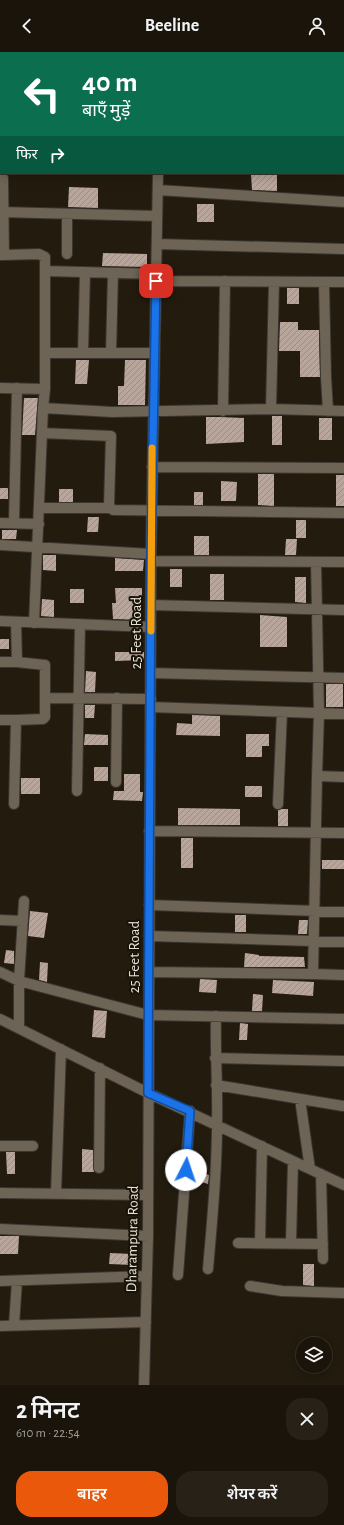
<!DOCTYPE html>
<html lang="hi">
<meta charset="utf-8">
<style>
body{margin:0;font-family:"Alegreya Sans","Noto Sans Devanagari",sans-serif;background:#272118;color:#f1f3f6;height:100vh;display:flex;flex-direction:column;font-size:15px;white-space:nowrap}
*{box-sizing:border-box;margin:0}
p{font-size:13px;color:#9f9e9c}
.icon{flex:none;width:22px;height:22px;fill:none;stroke:currentColor;stroke-width:2;stroke-linecap:round;stroke-linejoin:round}
.map{position:relative;height:1333px;overflow:hidden}
.details{display:flex;flex-direction:column;background:#1a140a;flex:1}
.details>*{flex:none}
.hud{position:absolute;left:0px;top:0px;width:344px;height:122px;box-shadow:0 2px 10px #0003,0 0 0 1px #38332b;background:#0b6e4f;color:#fff;overflow:hidden}
.fabs{position:absolute;left:296px;top:1285px;display:grid;gap:8px}
.fabs a{display:grid;place-items:center;width:36px;height:36px;border-radius:50%;background:#1a140a;box-shadow:0 2px 10px #0003,0 0 0 1px #38332b;font-size:20px}
.pin{position:absolute;display:grid;place-items:center;width:34px;height:34px;color:#fff;margin:-17px;border-radius:8px;box-shadow:0 2px 6px #0006}
.me{position:absolute;width:44px;margin:-22px;rotate:4deg;stroke-linejoin:round;filter:drop-shadow(0 0 3px #0008)}
.turn{display:flex;align-items:center;gap:14px;height:84px;padding:0 16px;font-size:18px}
.turn .icon{width:52px;height:52px;stroke-width:2.5}
.turn b{display:block;font-size:28px;line-height:34px}
.then{display:flex;align-items:center;height:38px;padding:0 16px;background:#0003;gap:8px;font-size:15px}
.round{display:grid;place-items:center;flex:none;width:42px;height:42px;border-radius:16px;background:#272118}
.overview{display:flex;align-items:center;justify-content:space-between;height:68px;padding:0 16px}
h1{font-size:24px;font-weight:600;line-height:30px}
.action{display:flex;gap:8px;margin-top:auto;padding:8px 16px}
.action a{flex:1;height:46px;border-radius:16px;background:#ea580c;color:#fff;font-size:16px;font-weight:600;line-height:46px;text-align:center}
.action a+a{background:#272118;color:#f1f3f6}
header{display:flex;justify-content:space-between;align-items:center;height:52px;padding:0 16px;background:#1a140a;font-size:18px;font-weight:600}
.map>svg:first-child{display:block}
.building{fill:url(#building-hatch)}
.lines{fill:none;stroke-linecap:round;stroke-linejoin:round}
.minor-casing{stroke:#3b3630;stroke-width:12}
.minor{stroke:#6d6455;stroke-width:10}
.route-casing{stroke:#114b97;stroke-width:10}
.route{stroke:#1a73e8;stroke-width:7}
.slow{stroke:#f59e0b;stroke-width:7}
.labels{text-anchor:middle;stroke-width:4;stroke-linejoin:round;paint-order:stroke}
.street-label{font-size:15px;fill:#e5e0d8;stroke:#191206}
</style>
<header><svg class="icon" aria-label="back" viewBox="0 0 24 24"><path d="M15 5l-7 7 7 7"/></svg>Beeline<svg class="icon" aria-label="person" viewBox="0 0 24 24"><circle cx="12" cy="8" r="4"/><path d="M4 21q1-7 8-7t8 7"/></svg></header>
<div class="map">
<svg width="344" height="1333" viewBox="0 0 344 1333">
<defs>
<pattern id="building-hatch" width="6" height="6" patternUnits="userSpaceOnUse"><rect width="6" height="6" fill="#b8a59c"/><path d="M-1 1l2-2M0 6l6-6M5 7l2-2" fill="none" stroke="#9b8c85"/></pattern>
</defs>
<rect width="100%" height="100%" fill="#221b0e"/>
<path class="building" d="M277,121V139L252,138L251,122Z
M69,135L98,136V156L68,155Z
M197,152H214V170H197Z
M103,201L147,202V215L102,214Z
M287,236H299V252H287Z
M280,270H298V278H319L320,325H300V299H279Z
M76,308H89L87,332H75Z
M125,308H146L145,353H118V334H124Z
M24,346H38L35,383H22Z
M272,364H282V393H272Z
M220,365L244,366V390L206,392V365Z
M319,366H332V388H319Z
M258,422H274V454L258,453Z
M336,423H344V454H336Z
M221,429L237,430L236,449H221Z
M0,436H8V447H0Z
M59,437H73V450H59Z
M194,440H203V453H194Z
M88,465H99L98,480H87Z
M296,468H306V486H296Z
M2,478H17L16,487H2Z
M194,484H209V503H194Z
M286,487H297L296,503H285Z
M43,503H56V519L43,518Z
M115,506L144,508L143,519H115Z
M170,517H182V535H170Z
M210,522H224V548H210Z
M295,525H306V551L295,550Z
M115,536H142V568L113,567L112,551H116Z
M70,537H84V551H70Z
M42,547L54,548V565L41,564Z
M260,563L287,565V595H260Z
M0,587H9V597H0Z
M115,600H144V608L115,609Z
M86,619L96,620L95,640H85Z
M326,632H343V655H326Z
M85,653H95L94,666H85Z
M192,663L220,664V684L176,683L177,671L192,672Z
M85,682L108,683V693H84Z
M246,682H269V694H262V705H246Z
M94,715H108V729H94Z
M124,722H140V740H143L142,749L113,748L114,739H124Z
M21,726H40V742H21Z
M245,734H262V745H245Z
M178,756L240,757V773H178Z
M281,757H288V774H278V758Z
M181,786H193V816H181Z
M322,808H344V817H322Z
M30,859L48,861L44,886L28,884Z
M235,863H246V880H235Z
M299,868H308L307,882H298Z
M6,898L14,899V912L4,911Z
M245,901L259,903V904L304,905L305,915H244Z
M40,910L48,911L47,930L39,928Z
M200,927L217,928L216,941L199,940Z
M273,928L314,930L313,944L272,941Z
M253,942L263,943L262,959H252Z
M94,958L107,959L105,986L92,985Z
M240,971L248,972L247,988H239Z
M82,1097L93,1098L94,1120H82Z
M6,1100H15V1122H7Z
M192,1118L209,1123L208,1132L192,1127Z
M0,1184H19L18,1202H0Z
M110,1201L132,1202V1213L109,1212Z
M303,1212H314V1234L303,1233Z"/>
<g class="lines">
<defs>
<path id="minor" d="M161,1V0
M220,1V0
M0,45H1
M343,47H344
M343,94H344
M0,97H1
M0,121L3,126L4,203H0
M158,138L344,150
M0,160L157,164
M67,163V202
M157,192L344,197
M4,203L39,202L45,205V301
M45,219L156,222
M156,229L344,230
M324,230L326,325L328,359
M83,301L85,220
M111,301L113,221
M0,336L45,337L43,356L112,360L271,357L344,359
M45,337V301H154
M271,357L274,230
M223,359L225,229
M42,381L111,384L109,454L113,458L344,461
M152,415L344,416
M40,456H110
M0,471L39,472
M14,471L17,336
M0,493L151,502
M151,509L344,510
M316,510L319,661L317,724
M151,553L344,558
M0,569L151,575
M34,571L43,356
M0,610H17
M151,621L344,626
M46,646L151,647
M150,655L344,662
M0,668H16
M344,725L317,724L313,922L344,923
M116,730L117,646
M77,739L80,572
M14,752L16,668L43,667L45,665V613L17,610L16,570
M278,752L282,660
M149,779L344,781
M149,853L344,860
M0,868L23,869
M149,884L344,890
M0,920L19,929L148,963L344,967
M149,920L313,922
M0,967L148,1041L344,1133
M19,976V929L24,849
M215,1006L343,1009
M216,1033L343,1054
M300,1047L310,1117
M0,1094H33
M99,1116L100,1016
M321,1122L323,1207
M0,1141L148,1143
M56,1141L61,997
M0,1177L148,1184
M238,1191L323,1192
M260,1191L262,1094
M291,1191L293,1109
M208,1217C212,1169 217,1122 217,1074C218,1037 215,1000 216,964
M178,1223L190,1059
M0,1229L147,1224
M250,1234L282,1239L344,1241
M14,1273L17,1229
M0,1274L146,1270
M144,1333L148,1184L151,502L158,121"/>
</defs>
<use href="#minor" class="minor-casing"/>
<use href="#minor" class="minor"/>
</g>
<g class="lines">
<defs>
<path id="route" d="M156,229L151,502L148,1041L190,1059L186,1118"/>
</defs>
<use href="#route" class="route-casing"/>
<use href="#route" class="route"/>
<path class="slow" d="M151,579L152,396"/>
</g>
<g class="labels">
<g class="street-label">
<text transform="translate(136 581) rotate(-90)" y="5">25 Feet Road</text>
<text transform="translate(134 905) rotate(-90)" y="5">25 Feet Road</text>
<text transform="translate(132 1187) rotate(-89)" y="5">Dharampura Road</text>
</g>
</g>
</svg>
<div class="fabs">
<a><svg class="icon" aria-label="layers" viewBox="0 0 24 24"><path d="M12 4l9 5-9 5-9-5zM3 14l9 5 9-5"/></svg></a>
</div>
<div class="pin" style="left:156px;top:229px;background:#d93025"><svg class="icon" aria-label="arrive" viewBox="0 0 24 24"><path d="M6 21V4h12l-3 4 3 4H6"/></svg></div>
<svg class="me" style="left:186px;top:1118px" viewBox="-20 -20 40 40"><circle r="19" fill="#fff"/><path d="M0-13L10 11 0 6-10 11z" fill="#1a73e8"/></svg>
<div class="hud">
<div class="turn"><svg class="icon" aria-label="left" viewBox="0 0 24 24"><path d="M17 20v-9H6M10 6l-5 5 5 5"/></svg><div><b>40 m</b>बाएँ मुड़ें</div></div>
<div class="then">फिर<svg class="icon" aria-label="right" viewBox="0 0 24 24"><path d="M7 20v-9h11M14 6l5 5-5 5"/></svg></div>
</div>
</div>
<section class="details">
<div class="overview"><div><h1>2 मिनट</h1><p>610 m · 22:54</p></div><a class="round"><svg class="icon" aria-label="close" viewBox="0 0 24 24"><path d="M6 6l12 12M18 6L6 18"/></svg></a></div>
<div class="action"><a>बाहर</a><a>शेयर करें</a></div>
</section>
